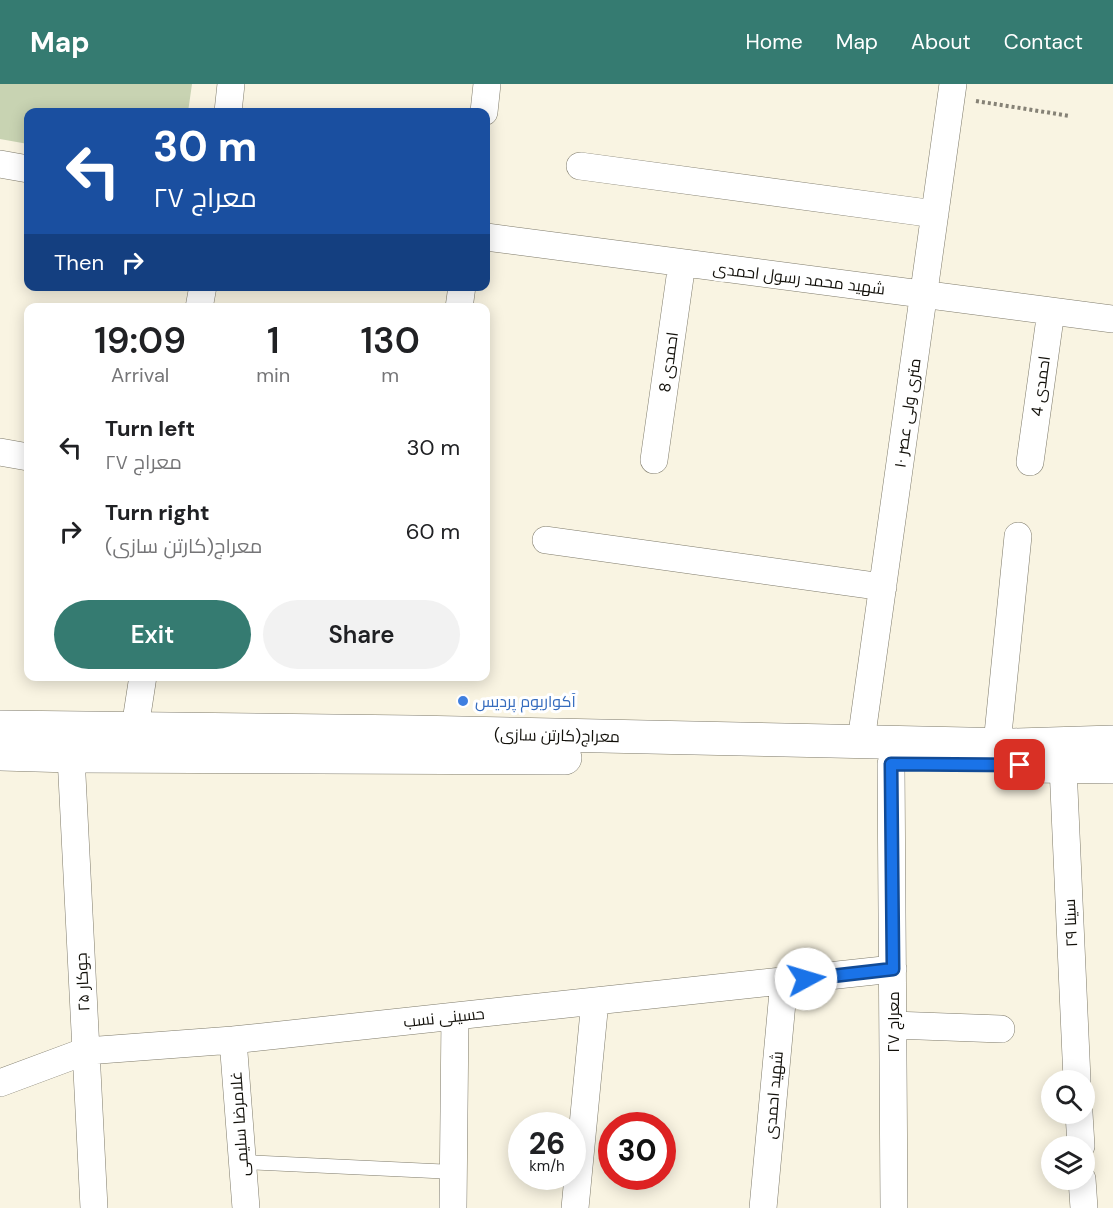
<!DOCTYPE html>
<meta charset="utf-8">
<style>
body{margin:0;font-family:"DM Sans",Cairo,sans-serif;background:#f2f2f2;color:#202124;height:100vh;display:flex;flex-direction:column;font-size:22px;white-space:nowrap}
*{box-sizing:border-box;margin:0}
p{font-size:20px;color:#757577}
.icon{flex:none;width:33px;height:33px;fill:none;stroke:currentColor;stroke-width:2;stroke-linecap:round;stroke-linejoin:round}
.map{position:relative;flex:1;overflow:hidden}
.panel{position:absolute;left:24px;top:219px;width:466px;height:378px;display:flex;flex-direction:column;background:#fff;border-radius:12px;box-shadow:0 3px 15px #0003}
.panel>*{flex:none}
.banner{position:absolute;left:24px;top:24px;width:466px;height:183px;border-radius:12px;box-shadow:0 3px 15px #0003;background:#1a4fa0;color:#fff;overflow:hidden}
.fabs{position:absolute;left:1041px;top:986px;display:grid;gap:12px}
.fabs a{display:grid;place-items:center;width:54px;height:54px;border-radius:50%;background:#fff;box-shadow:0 3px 15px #0003;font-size:30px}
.speed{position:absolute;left:508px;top:1028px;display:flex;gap:12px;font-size:30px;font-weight:700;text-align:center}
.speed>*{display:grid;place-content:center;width:78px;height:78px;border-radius:50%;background:#fff;box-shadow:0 3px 15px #0003;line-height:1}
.speed small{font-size:15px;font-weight:400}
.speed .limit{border:9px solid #d22;background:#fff;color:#111}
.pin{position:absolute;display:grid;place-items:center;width:51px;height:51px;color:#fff;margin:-26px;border-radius:12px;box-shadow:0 3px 9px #0006}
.me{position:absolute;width:66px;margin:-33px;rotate:84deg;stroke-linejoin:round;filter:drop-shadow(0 0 4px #0008)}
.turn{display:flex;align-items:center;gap:21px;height:126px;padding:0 30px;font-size:27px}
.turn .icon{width:78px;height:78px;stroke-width:2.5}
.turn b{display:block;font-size:42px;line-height:51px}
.then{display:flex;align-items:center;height:57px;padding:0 30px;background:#0003;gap:12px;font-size:22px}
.eta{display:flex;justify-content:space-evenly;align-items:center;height:102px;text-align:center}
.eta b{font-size:36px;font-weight:600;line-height:42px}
.action{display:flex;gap:12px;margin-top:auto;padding:12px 30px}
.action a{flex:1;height:69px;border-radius:36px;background:#357b71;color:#fff;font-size:24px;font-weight:600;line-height:69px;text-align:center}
.action a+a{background:#f2f2f2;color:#202124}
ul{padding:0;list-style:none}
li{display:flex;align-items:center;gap:18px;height:84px;padding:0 30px}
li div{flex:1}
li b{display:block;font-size:22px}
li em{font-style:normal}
header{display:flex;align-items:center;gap:36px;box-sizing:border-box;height:84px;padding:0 30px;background:#357b71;color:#fff}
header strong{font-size:28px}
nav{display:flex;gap:33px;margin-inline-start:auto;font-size:21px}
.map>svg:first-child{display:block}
.green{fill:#c8d3b2}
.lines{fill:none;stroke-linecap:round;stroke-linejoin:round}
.lane-casing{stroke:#7f7b6b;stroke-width:15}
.street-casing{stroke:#7f7b6b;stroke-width:28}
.secondary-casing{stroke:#7f7b6b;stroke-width:34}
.path{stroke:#868276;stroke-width:4;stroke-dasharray:3 3;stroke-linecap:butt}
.lane{stroke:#fff;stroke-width:14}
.street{stroke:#fff;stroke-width:27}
.secondary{stroke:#fff;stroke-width:33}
.route-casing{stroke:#114b97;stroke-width:15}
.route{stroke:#1a73e8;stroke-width:10}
.shop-dot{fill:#3f7fe0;stroke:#fff;stroke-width:2}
.labels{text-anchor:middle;stroke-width:6;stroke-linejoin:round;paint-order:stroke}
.street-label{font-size:16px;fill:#12100a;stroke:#fff}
.shop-label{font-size:16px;fill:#366cbe;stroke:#fff;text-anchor:start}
</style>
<header>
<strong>Map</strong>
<nav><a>Home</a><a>Map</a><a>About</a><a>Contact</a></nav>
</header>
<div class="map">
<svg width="1113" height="1124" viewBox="0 0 1113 1124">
<rect width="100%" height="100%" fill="#f9f4e2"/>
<path class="green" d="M0,0H192L188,28H28V60L0,55Z"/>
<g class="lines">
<defs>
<path id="lane" d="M242,1078L454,1088"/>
<path id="street" d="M228,28L231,0
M484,28L487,0
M0,80L28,85
M580,82L935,130
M486,153L1113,235
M199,224L203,202
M459,224L462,202
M0,368L28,373
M654,376L682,179
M1030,378L1051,227
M546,456L883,503
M135,644L143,592
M861,657L953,0
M997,660L1018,452
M71,672L94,1124
M891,680L894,1124
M1063,682L1077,996
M893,941L1001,945
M233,956L246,1124
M0,999L86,967L233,956L893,885
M1079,1029L1081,1062
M1082,1095L1084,1124
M453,1124L455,932
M575,1124L595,917
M763,1124L784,897"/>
<path id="secondary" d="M0,643L413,648L1014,661L1113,658
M0,670L71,672L565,674
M1028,682L1113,683"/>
</defs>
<use href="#lane" class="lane-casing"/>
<use href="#street" class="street-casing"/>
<use href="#secondary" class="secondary-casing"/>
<path class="path" d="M976,17L1070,32"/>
<use href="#lane" class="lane"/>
<use href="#street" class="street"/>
<use href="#secondary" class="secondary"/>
</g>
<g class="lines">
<defs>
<path id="route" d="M806,895L893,885L891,680L1020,681"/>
</defs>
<use href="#route" class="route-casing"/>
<use href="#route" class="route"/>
</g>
<circle class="shop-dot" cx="463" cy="617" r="6"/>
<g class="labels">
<g class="street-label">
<text transform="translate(799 194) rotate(7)" y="6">شهید محمد رسول احمدی</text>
<text transform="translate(668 278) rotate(-82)" y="6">احمدی 8</text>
<text transform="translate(1040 302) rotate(-82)" y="6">احمدی 4</text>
<text transform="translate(907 329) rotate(-82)" y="6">۱۰ متری ولی عصر</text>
<text transform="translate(557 651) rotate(1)" y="6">معراج(کارتن سازی)</text>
<text transform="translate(1070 839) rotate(-93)" y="6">۲۹ سینا</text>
<text transform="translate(82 898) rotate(-93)" y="6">جوکار ۲۵</text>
<text transform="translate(444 933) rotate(-6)" y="6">حسینی نسب</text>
<text transform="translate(893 938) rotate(-90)" y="6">معراج ۲۷</text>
<text transform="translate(773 1011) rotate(-85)" y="6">شهید احمدی</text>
<text transform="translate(239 1040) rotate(-94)" y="6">غلامرضا سلیمی</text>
</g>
<g class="shop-label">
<text x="475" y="623">آکواریوم پردیس</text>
</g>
</g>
</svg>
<div class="fabs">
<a><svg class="icon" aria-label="search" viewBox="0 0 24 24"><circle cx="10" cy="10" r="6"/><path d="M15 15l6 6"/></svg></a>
<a><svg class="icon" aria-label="layers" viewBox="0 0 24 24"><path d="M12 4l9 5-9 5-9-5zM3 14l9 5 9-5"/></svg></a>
</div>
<div class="speed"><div>26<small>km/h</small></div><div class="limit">30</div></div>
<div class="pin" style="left:1020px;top:681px;background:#d93025"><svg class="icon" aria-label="arrive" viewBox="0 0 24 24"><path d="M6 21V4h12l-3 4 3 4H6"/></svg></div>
<svg class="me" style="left:806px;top:895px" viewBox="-20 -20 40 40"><circle r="19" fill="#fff"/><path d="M0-13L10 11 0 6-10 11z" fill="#1a73e8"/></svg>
<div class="banner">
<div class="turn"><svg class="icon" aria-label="left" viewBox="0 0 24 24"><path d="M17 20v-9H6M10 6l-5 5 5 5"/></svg><div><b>30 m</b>معراج ۲۷</div></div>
<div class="then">Then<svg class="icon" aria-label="right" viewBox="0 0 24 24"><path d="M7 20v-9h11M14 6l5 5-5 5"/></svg></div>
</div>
<section class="panel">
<div class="eta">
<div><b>19:09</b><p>Arrival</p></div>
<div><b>1</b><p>min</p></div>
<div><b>130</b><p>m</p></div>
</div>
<ul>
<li><svg class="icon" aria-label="left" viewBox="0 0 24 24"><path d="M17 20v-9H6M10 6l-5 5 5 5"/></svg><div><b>Turn left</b><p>معراج ۲۷</p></div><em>30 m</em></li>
<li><svg class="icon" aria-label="right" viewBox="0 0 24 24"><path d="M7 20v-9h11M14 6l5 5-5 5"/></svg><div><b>Turn right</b><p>معراج(کارتن سازی)</p></div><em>60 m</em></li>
</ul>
<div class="action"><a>Exit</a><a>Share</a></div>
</section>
</div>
